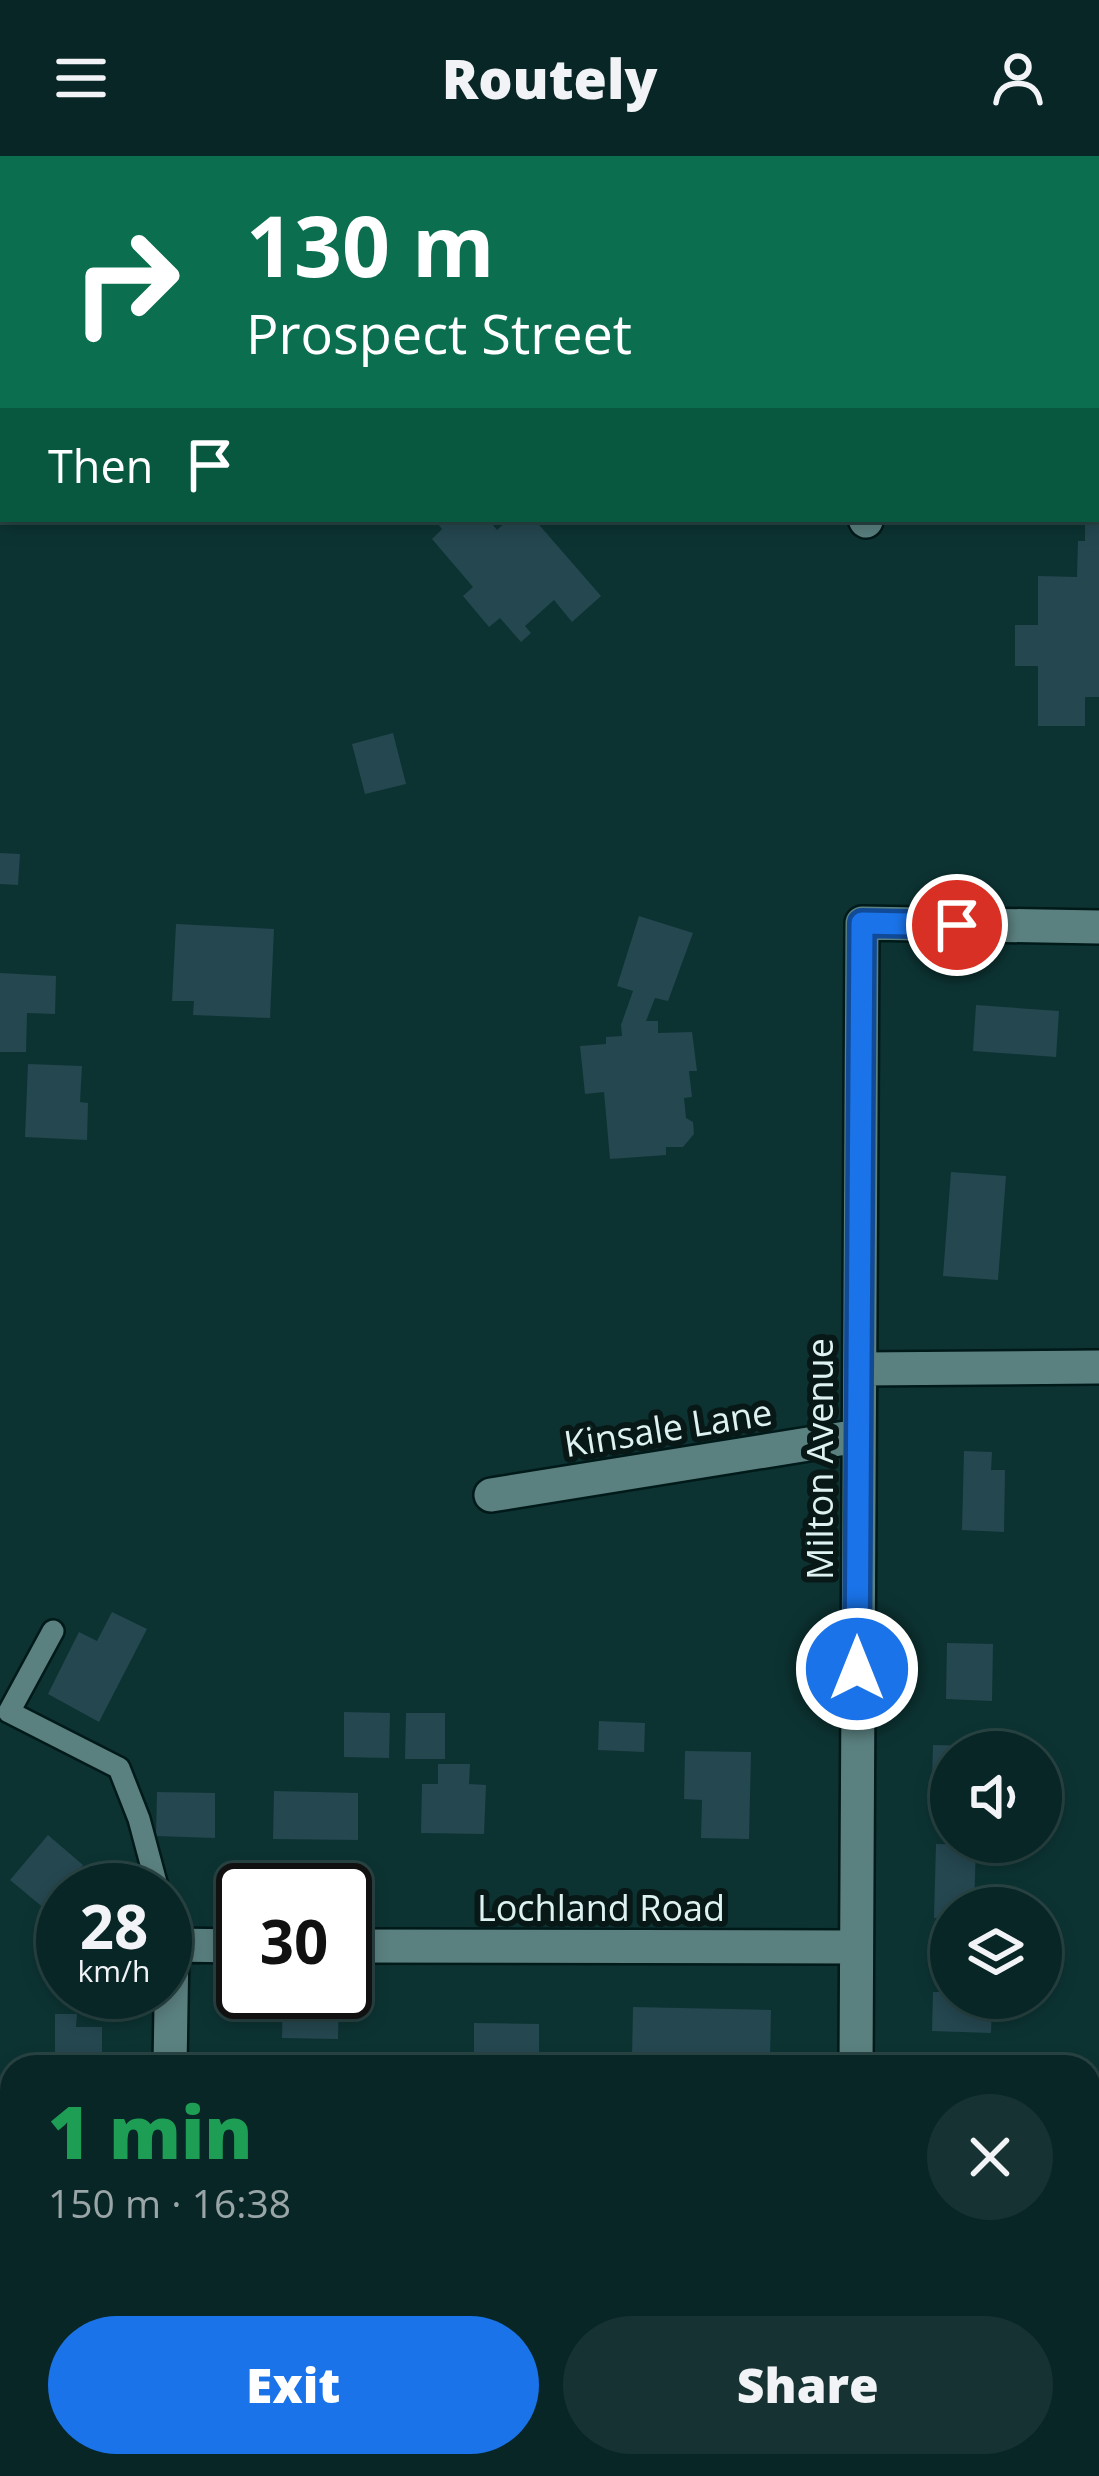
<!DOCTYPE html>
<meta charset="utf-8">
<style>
body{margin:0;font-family:"Open Sans",sans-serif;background:#173232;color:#f1f3f6;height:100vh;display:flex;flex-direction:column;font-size:45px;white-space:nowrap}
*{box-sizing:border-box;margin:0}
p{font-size:39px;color:#99a5a7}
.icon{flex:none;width:66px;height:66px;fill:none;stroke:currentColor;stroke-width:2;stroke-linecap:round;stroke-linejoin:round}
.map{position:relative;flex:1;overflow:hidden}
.side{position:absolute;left:0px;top:1899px;width:1101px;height:423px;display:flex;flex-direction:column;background:#092626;border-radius:36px 36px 0 0;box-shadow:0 6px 18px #0003,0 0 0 3px #294343}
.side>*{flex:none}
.top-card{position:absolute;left:0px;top:0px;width:1101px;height:366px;box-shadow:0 6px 18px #0003,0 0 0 3px #294343;background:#0b6e4f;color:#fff;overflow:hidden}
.controls{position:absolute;left:930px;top:1575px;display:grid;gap:24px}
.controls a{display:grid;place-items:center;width:132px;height:132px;border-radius:50%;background:#092626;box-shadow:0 6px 18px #0003,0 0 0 3px #294343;font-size:60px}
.speed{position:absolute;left:36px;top:1707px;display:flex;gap:24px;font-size:60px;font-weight:700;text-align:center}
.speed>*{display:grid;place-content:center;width:156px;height:156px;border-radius:50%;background:#092626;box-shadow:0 6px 18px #0003,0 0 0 3px #294343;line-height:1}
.speed small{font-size:30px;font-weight:400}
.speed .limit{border:6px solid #111;border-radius:18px;background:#fff;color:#111}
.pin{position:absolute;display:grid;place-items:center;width:102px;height:102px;color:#fff;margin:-51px;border:6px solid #fff;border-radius:50%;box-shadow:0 3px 12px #0007}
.me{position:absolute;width:132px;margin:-66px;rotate:0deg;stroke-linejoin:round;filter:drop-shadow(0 0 9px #0008)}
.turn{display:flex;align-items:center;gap:42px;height:252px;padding:0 48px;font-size:54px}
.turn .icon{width:156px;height:156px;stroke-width:2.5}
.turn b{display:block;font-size:84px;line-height:102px}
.then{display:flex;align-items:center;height:114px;padding:0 48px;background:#0003;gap:24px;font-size:45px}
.round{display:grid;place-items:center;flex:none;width:126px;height:126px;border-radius:63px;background:#173232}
.headline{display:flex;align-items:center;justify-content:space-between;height:204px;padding:0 48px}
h1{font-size:72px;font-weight:800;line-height:90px;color:#1e9e55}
.cta{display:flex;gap:24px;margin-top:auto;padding:24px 48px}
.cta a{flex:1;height:138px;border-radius:72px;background:#1a73e8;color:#fff;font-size:48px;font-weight:800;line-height:138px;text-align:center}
.cta a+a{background:#173232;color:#f1f3f6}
header{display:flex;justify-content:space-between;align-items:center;height:156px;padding:0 48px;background:#092626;font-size:54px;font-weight:800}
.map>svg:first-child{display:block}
.building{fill:#254750}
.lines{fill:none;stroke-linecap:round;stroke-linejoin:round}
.service-casing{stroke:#001919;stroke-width:26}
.minor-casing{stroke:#001919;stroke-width:38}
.service{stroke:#5a807f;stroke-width:21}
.minor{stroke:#5a807f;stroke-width:33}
.route-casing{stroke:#114b97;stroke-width:30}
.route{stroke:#1a73e8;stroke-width:21}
.labels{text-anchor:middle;stroke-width:12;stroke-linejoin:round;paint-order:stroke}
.street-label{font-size:36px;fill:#def2f1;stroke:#081817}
</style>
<header><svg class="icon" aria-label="menu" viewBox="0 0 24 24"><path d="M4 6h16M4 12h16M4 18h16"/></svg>Routely<svg class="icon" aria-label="person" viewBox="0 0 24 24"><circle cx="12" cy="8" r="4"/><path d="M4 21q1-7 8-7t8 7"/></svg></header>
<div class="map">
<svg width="1099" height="2320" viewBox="0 0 1099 2320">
<rect width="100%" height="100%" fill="#0c3332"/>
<path class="building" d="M434,363H488L497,374L509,363H534L601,440L572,466L554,444L525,470L531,477L521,486L500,462L489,471L463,440L473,431L432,383L442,373Z
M1085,363H1099V541H1085V570H1038V510H1015V469H1038V420L1077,421L1078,385H1085Z
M393,577L406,628L365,638L352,588Z
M0,697L20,698L18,729L0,728Z
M639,760L693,777L668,845L655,842L646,865H658V877L692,876L697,915H689L692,941L684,942L686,962L693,966L694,978L683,991H666V999L610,1003L604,936L585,938L580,890L606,888V881L622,880L621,869L633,835L617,830Z
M176,768L274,773L270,862L193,859L194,845H172Z
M0,817L56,820L55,858L27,857L26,896H0Z
M976,849L1059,855L1056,901L973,895Z
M28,908L82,910L80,946L88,947L87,984L25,981Z
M951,1016L1006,1020L998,1124L943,1120Z
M964,1295L992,1296L991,1314H1005L1004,1376L962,1374Z
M112,1456L147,1473L99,1566L48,1538L79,1476L97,1485Z
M947,1487L993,1488L992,1545L946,1543Z
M344,1556L390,1557L389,1602L344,1601Z
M406,1557H445V1603H405Z
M599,1565L645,1567L644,1596L598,1594Z
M933,1589L982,1590V1596H951V1628L932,1627Z
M685,1595L751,1596L749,1683L701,1682L702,1644L684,1643Z
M438,1608H470L469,1628L486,1629L484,1678L421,1677L422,1628H438Z
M274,1635L358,1637V1684L273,1683Z
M157,1636L215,1637V1682L156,1680Z
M48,1679L83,1709L45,1753L10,1724Z
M936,1688L976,1689L974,1752H951V1762H934Z
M933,1836H951V1842H992L991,1877L932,1875Z
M283,1839H339L338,1883L282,1882Z
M633,1851L771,1854L770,1904L632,1902Z
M55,1858H77L76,1871H102V1911H55Z
M474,1867L539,1868V1911H447V1899H474Z
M1089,2147L1099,2148V2222L1089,2221Z"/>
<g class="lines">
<defs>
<path id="service" d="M53,1475L9,1556L119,1612L139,1663L158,1734
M165,1762L172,1789"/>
<path id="minor" d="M863,0V3
M865,363L866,365
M860,1213L1099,1211
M491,1339L858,1280
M345,1790L856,1791
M170,1911L172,1789L243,1790
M856,1911L862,767L1099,771
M0,2303H12
M1089,2306H1099
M854,2320V2310"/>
</defs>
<use href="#service" class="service-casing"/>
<use href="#minor" class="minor-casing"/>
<use href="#service" class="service"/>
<use href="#minor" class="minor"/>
</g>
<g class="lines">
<defs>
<path id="route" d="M857,1513L862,767L957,769"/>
</defs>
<use href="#route" class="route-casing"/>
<use href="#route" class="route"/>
</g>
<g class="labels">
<g class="street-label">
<text transform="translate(668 1272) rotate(-9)" y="13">Kinsale Lane</text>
<text transform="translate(820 1303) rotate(-90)" y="13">Milton Avenue</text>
<text x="601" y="1765">Lochland Road</text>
</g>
</g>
</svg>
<div class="controls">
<a><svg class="icon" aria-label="sound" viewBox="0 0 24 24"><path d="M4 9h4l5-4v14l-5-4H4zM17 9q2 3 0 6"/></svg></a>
<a><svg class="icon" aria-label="layers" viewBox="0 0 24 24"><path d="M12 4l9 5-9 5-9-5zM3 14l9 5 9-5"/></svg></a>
</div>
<div class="speed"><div>28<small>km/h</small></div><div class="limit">30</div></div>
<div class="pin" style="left:957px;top:769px;background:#d93025"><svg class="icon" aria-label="arrive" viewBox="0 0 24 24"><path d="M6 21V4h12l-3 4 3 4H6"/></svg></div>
<svg class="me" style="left:857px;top:1513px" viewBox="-20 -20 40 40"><circle r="17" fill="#1a73e8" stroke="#fff" stroke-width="3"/><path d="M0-11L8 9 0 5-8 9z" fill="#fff"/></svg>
<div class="top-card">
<div class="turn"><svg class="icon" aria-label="right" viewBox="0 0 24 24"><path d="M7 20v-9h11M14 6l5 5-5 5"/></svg><div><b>130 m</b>Prospect Street</div></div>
<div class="then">Then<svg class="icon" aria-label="arrive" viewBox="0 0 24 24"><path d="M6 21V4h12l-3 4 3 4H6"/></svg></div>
</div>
<section class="side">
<div class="headline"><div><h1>1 min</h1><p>150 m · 16:38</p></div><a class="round"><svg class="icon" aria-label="close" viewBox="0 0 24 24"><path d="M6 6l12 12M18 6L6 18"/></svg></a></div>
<div class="cta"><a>Exit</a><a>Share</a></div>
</section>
</div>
